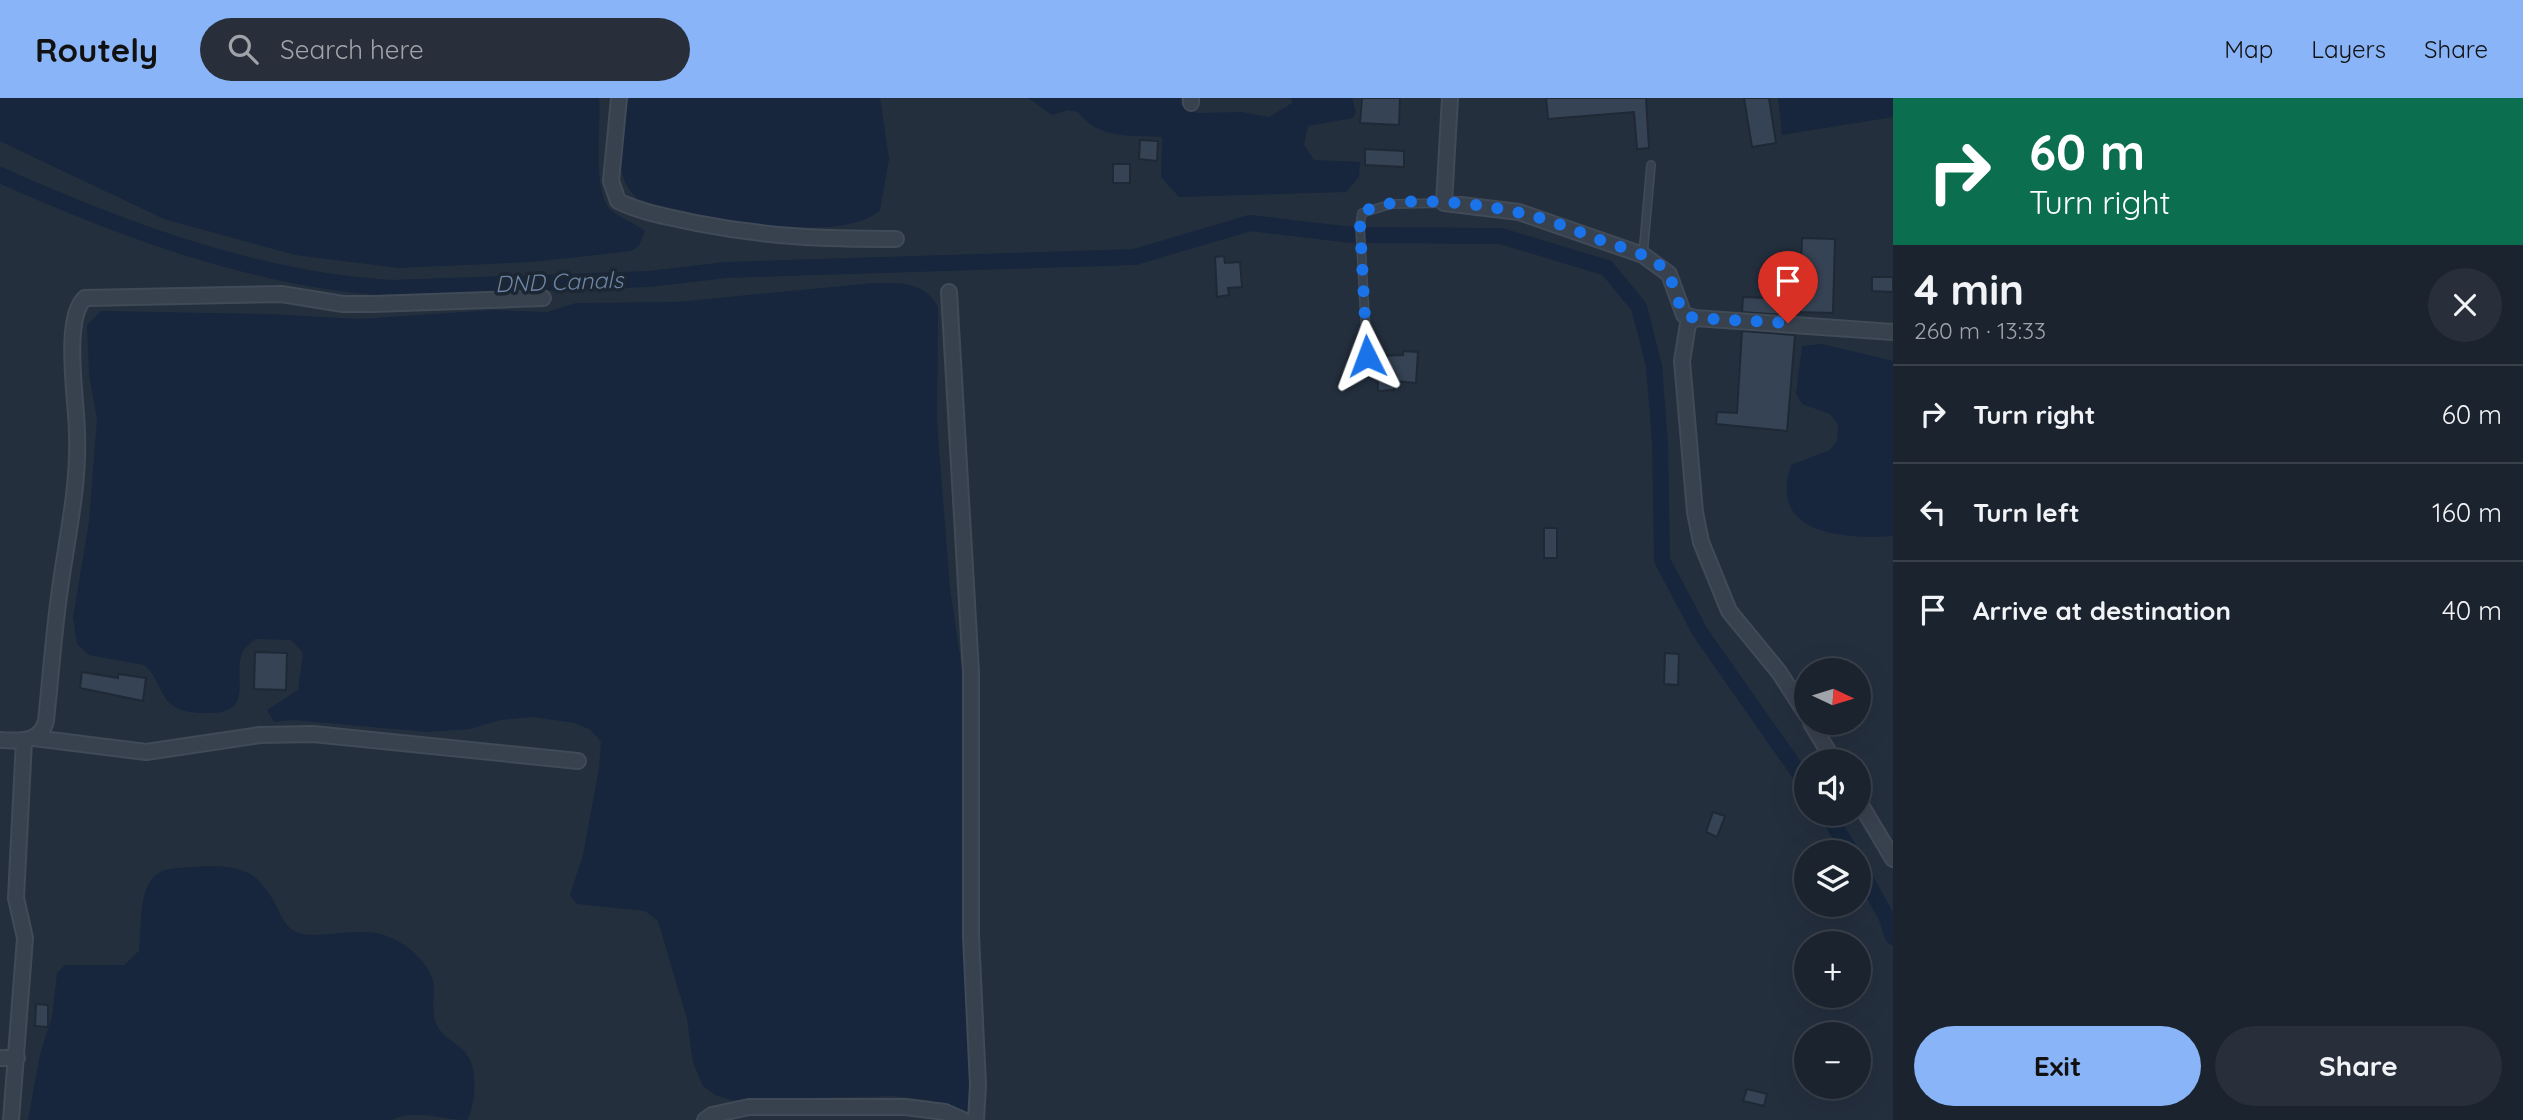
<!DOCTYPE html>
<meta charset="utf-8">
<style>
body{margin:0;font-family:Quicksand,sans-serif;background:#282f3a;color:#f1f3f6;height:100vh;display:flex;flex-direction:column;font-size:26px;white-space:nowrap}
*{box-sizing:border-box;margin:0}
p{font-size:23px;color:#a0a4aa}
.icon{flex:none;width:38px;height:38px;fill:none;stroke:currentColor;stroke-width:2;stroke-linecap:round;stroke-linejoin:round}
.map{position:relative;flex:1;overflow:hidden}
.side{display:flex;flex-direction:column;background:#1b232e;width:630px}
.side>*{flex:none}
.hud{background:#0b6e4f;color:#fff;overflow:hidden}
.needle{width:46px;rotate:94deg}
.buttons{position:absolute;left:1794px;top:560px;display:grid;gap:14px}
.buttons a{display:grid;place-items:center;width:77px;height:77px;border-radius:50%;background:#1b232e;box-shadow:0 7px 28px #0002,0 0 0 2px #39404a;font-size:35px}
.pin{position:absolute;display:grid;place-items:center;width:60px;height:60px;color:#fff;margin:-72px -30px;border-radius:50% 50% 50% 0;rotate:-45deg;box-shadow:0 0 7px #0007}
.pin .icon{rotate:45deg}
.me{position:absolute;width:77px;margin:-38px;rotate:357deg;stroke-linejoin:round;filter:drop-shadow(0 0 5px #0008)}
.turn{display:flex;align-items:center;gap:24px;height:147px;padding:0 21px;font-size:32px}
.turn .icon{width:91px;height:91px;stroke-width:2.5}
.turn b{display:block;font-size:49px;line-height:60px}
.round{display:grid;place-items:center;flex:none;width:74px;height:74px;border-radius:37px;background:#282f3a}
.overview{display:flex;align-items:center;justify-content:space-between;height:119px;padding:0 21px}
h1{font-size:42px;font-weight:700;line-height:52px}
.cta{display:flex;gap:14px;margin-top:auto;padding:14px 21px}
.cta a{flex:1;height:80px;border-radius:42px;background:#8ab4f8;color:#111;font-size:28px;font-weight:700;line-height:80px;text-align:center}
.cta a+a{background:#282f3a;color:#f1f3f6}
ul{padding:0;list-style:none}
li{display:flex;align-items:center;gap:21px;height:98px;padding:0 21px;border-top:2px solid #39404a}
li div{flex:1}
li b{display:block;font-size:26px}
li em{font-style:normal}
header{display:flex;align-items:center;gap:42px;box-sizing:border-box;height:98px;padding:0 35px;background:#8ab4f8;color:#111}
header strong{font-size:33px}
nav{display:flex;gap:38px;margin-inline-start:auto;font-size:24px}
.search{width:490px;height:63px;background:#282f3a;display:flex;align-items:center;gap:18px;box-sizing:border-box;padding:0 24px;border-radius:38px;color:#a0a4aa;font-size:26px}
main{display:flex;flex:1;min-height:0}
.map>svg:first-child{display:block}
.water{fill:#17263c}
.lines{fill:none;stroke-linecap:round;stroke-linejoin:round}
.canal{stroke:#17263c;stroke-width:16}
.building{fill:#364354;stroke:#1f2835;stroke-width:2}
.service-casing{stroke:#414a57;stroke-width:10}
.minor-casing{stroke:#414a57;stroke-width:18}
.service{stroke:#38414e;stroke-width:7}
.minor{stroke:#38414e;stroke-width:14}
.route{stroke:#1a73e8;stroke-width:12;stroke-dasharray:0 21.6}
.labels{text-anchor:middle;stroke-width:7;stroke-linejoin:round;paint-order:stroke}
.water-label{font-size:23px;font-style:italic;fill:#6d86a8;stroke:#1d2633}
</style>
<header>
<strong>Routely</strong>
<div class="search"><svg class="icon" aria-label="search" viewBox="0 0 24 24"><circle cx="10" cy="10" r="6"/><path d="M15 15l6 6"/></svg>Search here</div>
<nav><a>Map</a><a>Layers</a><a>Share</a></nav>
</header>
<main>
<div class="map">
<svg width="1893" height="1022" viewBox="0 0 1893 1022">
<rect width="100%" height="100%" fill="#242f3e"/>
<path class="water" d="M0,0H599C602,26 591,96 612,113C622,121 635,125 645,133L639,148L631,153L533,164L399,170L295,157L164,121L8,47L0,43Z
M629,0H880L889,61L880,112C840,150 688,117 638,101C609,76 622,33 629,0Z
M1028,0H1180L1181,7L1197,15L1242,14L1269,19L1292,5L1291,0H1352L1356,14L1353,20L1308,28L1304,47L1314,62L1360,64L1359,79L1346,94L1179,99L1161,79L1162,39C1131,37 1099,42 1078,14L1068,12L1052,17Z
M1778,0H1893V19L1782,37Z
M874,185C900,185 924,183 938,209L937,325L950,490L966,598L974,980L969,1019L929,1002L892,998L732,1002L715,997L703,988L693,965L687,921L658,823L645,813L577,806L570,797L583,757L599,670L601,644L591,632L575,625L533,619L500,622L470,631L428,634L293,622L274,624L267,612L298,592L303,555L291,542L255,541C252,544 246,549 243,553C231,577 257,615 209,615C196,615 183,615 172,607C159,597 158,577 144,567L89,557L77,546L73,519L89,423L97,321L89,276L87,227L101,213L269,216L359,221L494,212L547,214L576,205L676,204Z
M1822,246L1893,263V438C1846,441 1767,438 1791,367L1830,352L1837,343L1838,327L1830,316L1802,306L1796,295L1802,248Z
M202,768C240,768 257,771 276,807C281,816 284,827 294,833C313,844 357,827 384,837C404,844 427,861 433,883C436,896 430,912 436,925C442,941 461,945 469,960C477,974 476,1008 467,1022C443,1022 413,1010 392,1022H28L40,956L52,919L57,875L65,867H124L139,853C143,828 135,777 169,771C179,769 191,770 202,768Z"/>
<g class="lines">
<path class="canal" d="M0,77C123,132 257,182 392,190L649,181L726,172L1135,159L1250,125L1352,137L1501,138L1607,170L1639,209L1654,268L1660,345L1662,462L1700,534L1806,685
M1827,716L1851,754
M1858,768L1886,818L1893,839"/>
</g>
<path class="building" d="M1362,0H1400L1399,27L1360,25Z
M1546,0H1646L1649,50L1637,51L1634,14L1548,21Z
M1744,0H1769L1776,45L1752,49Z
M1140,42L1158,43L1157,63L1139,61Z
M1365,51L1404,53V69L1365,67Z
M1113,66H1130V85H1113Z
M1802,140L1835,141L1833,215L1797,214V218L1742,214L1743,199L1764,200L1767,167L1801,169Z
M1224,158L1225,165L1240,164L1242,189L1228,190L1229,197L1217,199L1215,159Z
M1872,179H1893V194L1872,193Z
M1742,233L1795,237L1787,333L1716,326L1717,314L1737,315Z
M1403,253L1418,254L1416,285L1394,283V292L1378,293L1377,258L1403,257Z
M1544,430H1557V460H1544Z
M255,554L287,555L286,592L254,591Z
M1665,555L1679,556L1678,587L1664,586Z
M82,574L118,580V576L146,580L143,603L80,590Z
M1713,714L1725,718L1717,739L1706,734Z
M36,906L48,907V929L35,928Z
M1747,991L1767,996L1764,1008L1743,1003Z"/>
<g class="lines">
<defs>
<path id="service" d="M1643,157L1651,67
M1367,258L1360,127L1362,115L1391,106L1444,105"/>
<path id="minor" d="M619,0L611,83L618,103C642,115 669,119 696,125C767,139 824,141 896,141
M1450,0L1444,105L1519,114L1643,157L1669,176L1684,217L1695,220L1893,234
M1191,5V0
M949,194L971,574V838L978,987L976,1022
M1695,220L1688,226L1682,263L1695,414L1701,444L1729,513L1779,574L1806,616
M1811,625L1834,663
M34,640L146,654L260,637L313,636L578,663
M0,642C20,643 40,645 46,623C51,576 54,530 61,484C68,434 79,386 77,335C77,305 62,221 85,200L281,196L343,206H373L543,200
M1858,702L1893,761
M0,960H17
M11,1022L25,840L16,800L24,643
M705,1022L712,1017L749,1009H905L945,1014L963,1022"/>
</defs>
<use href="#service" class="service-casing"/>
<use href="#minor" class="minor-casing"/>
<use href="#service" class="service"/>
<use href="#minor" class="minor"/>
</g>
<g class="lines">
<path class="route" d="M1367,258L1360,127L1362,115C1393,94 1485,106 1521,115C1550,121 1576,133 1603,143C1623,150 1646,155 1662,169C1674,179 1676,202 1684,217L1695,220L1788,225"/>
</g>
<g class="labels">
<g class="water-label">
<text transform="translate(559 184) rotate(-2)" y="8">DND Canals</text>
</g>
</g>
</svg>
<div class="buttons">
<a><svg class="needle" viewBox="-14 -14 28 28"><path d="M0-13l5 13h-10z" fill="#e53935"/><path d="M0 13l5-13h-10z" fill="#a0a4aa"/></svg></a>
<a><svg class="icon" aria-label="sound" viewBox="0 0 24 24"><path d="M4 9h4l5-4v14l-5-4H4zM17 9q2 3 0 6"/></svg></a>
<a><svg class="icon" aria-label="layers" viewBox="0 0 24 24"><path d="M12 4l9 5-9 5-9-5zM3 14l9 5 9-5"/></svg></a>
<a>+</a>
<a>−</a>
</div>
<div class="pin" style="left:1788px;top:225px;background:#d93025"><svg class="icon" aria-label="arrive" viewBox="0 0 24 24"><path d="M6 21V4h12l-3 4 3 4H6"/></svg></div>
<svg class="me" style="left:1367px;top:258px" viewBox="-20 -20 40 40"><path d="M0-17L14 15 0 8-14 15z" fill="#1a73e8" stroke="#fff" stroke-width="4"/></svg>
</div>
<section class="side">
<div class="hud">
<div class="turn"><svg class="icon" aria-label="right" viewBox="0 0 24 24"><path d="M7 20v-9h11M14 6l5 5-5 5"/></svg><div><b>60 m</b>Turn right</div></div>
</div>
<div class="overview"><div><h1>4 min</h1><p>260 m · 13:33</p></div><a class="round"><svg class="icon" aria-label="close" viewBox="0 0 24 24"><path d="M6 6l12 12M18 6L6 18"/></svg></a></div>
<ul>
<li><svg class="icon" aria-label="right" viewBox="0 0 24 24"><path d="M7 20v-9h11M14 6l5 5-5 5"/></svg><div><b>Turn right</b></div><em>60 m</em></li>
<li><svg class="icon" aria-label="left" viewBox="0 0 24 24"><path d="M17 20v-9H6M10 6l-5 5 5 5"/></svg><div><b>Turn left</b></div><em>160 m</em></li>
<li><svg class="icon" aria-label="arrive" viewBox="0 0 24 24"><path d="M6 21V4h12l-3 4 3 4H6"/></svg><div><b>Arrive at destination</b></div><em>40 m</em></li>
</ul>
<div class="cta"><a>Exit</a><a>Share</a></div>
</section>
</main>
